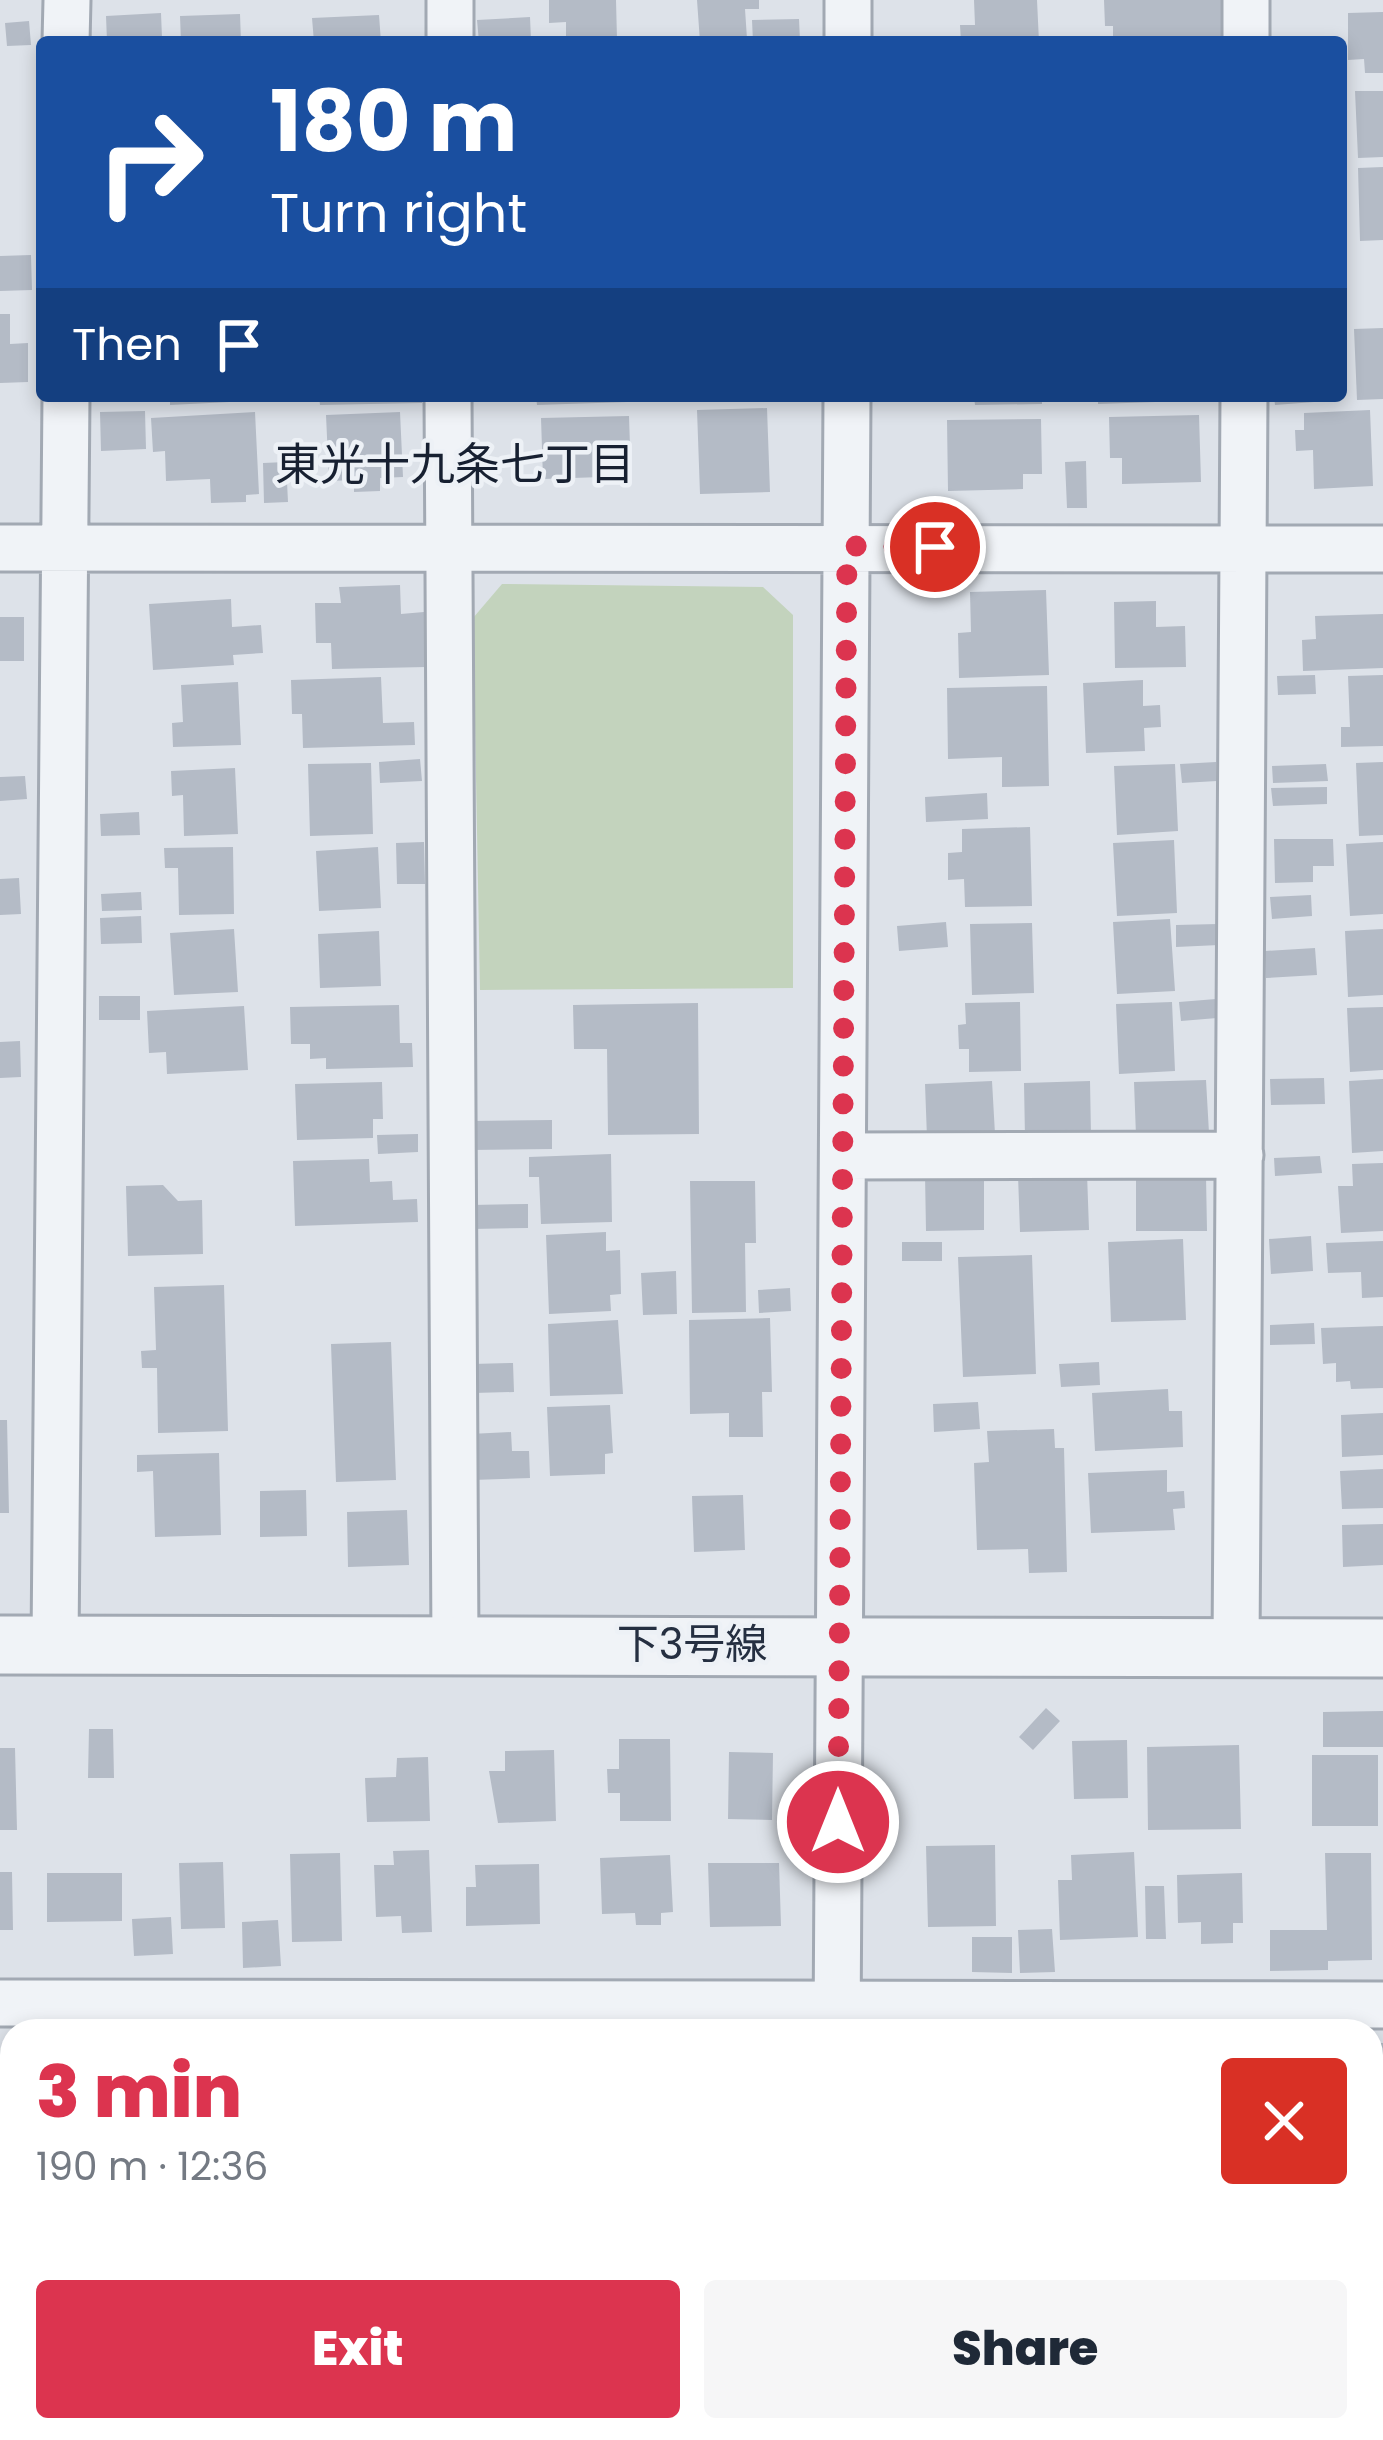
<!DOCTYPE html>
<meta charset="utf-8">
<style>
body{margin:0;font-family:Poppins,"Noto Sans JP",sans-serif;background:#f6f6f7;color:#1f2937;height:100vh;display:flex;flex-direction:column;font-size:45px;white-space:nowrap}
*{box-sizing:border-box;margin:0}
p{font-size:39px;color:#747a83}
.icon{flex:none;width:66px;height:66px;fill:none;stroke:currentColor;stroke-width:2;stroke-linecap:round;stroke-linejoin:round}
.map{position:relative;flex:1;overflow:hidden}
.panel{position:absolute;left:0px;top:2019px;width:1383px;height:423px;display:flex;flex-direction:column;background:#fff;border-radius:36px 36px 0 0;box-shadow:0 6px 18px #0003}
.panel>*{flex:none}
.guide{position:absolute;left:36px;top:36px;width:1311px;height:366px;border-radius:12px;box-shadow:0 6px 18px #0003;background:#1a4fa0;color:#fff;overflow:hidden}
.pin{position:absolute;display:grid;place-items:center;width:102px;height:102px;color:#fff;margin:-51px;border:6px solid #fff;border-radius:50%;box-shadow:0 3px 12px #0007}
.me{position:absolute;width:132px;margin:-66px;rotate:0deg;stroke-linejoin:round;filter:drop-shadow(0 0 9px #0008)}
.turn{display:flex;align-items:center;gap:42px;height:252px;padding:0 36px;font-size:54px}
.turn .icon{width:156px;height:156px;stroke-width:2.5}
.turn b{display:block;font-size:84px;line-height:102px}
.then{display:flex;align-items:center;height:114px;padding:0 36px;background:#0003;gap:24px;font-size:45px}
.round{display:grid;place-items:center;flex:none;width:126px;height:126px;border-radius:12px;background:#f6f6f7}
.overview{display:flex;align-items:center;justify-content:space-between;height:204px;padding:0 36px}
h1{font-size:72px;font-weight:800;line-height:90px;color:#dc344f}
.cta{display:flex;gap:24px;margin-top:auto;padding:24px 36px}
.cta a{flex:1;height:138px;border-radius:12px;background:#dc344f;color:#fff;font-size:48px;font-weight:800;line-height:138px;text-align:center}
.cta a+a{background:#f6f6f7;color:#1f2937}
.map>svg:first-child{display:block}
.green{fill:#c3d3bd}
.building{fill:#b4bbc6}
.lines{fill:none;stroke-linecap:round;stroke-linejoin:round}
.minor-casing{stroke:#a2a9b3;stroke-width:51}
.tertiary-casing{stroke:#a2a9b3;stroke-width:63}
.minor{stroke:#f0f3f7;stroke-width:45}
.tertiary{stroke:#f0f3f7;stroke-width:57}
.route{stroke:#dc344f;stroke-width:21;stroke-dasharray:0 37.8}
.labels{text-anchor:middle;stroke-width:9;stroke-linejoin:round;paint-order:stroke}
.street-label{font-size:42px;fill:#252f41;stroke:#edf1f6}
.neighbourhood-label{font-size:45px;fill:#172031;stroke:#edf1f6}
</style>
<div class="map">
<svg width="1383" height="2440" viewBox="0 0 1383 2440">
<rect width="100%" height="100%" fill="#dde2e9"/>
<path class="green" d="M502,584L763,587L793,615V988L480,990L473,618Z"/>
<path class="building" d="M549,0H616L617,39L566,41V22L549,23Z
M697,0H759V9H745L747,39L700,42Z
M974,0H1037L1039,42H961L960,25H975Z
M1104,0H1223L1224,37L1113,42V26H1105Z
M1383,12V73H1365L1364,59L1348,60V13Z
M161,13L162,38L107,41L106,16Z
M240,14L241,42H181L180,16Z
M379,15L381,42H314L312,18Z
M530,17L531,40L479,42L477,20Z
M799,19L800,41L753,42L752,20Z
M29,21L31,45L7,46L5,23Z
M1355,91H1383V157L1358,158Z
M1383,167V240L1360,241L1358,168Z
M31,255L32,290L0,291V256Z
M0,314H10V344L28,343V382L0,383Z
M1383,328V399L1357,400L1354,329Z
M170,396H249V401L170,405Z
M319,396H422V403L320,405Z
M536,396H627V402L537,405Z
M974,396H1042V404L975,405Z
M1098,396H1155V402L1098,404Z
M1274,396H1327V401L1275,405Z
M767,408L770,492L700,494L697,410Z
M1370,410L1373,486L1314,489L1313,450L1296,451L1295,430H1304V413Z
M145,411L146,449L101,451L100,412Z
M255,412L259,494L246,495V502L211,503L210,479L166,481L165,451L153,452L151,418Z
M400,412L403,477L380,478V491L354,492V480L329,481L326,415Z
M1199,415L1201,482L1122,484V458H1110L1109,417Z
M629,416L631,476L543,479L541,418Z
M1041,419L1042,474H1023V489L948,491L947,420Z
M1086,461L1087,508H1067L1065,462Z
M286,462L288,502L264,503L263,463Z
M400,585L401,614L424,612L426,667L332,669L331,643H316L315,603H341L339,587Z
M1046,590L1049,675L959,678L958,633L971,632L970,592Z
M231,599L232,627L261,625L263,653L233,655L234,665L153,670L149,604Z
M1156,601V627L1185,626L1186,667L1115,668L1114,602Z
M1383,614V668L1303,671L1302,640L1316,639L1315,616Z
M0,617H24V661H0Z
M1315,675L1316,694L1278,695L1277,676Z
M1383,675V746L1341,747V727H1350L1348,676Z
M381,677L383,723L414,722L415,745L303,748L302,714H292L291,680Z
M1143,680V706L1160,705L1161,727L1144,728L1145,751L1086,753L1083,683Z
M238,682L241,745L173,747L172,723L183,722L181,685Z
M1047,686L1049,786L1002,787V757L948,759L947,688Z
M420,759L422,781L380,783L379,762Z
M1216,762L1217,781L1182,783L1180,764Z
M1383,762V835L1359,836L1356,763Z
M371,763L373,834L310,836L308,764Z
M1175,764L1178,831L1117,835L1114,766Z
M1326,764L1328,781L1273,783L1272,766Z
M235,768L238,834L184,836L183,795L172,796L171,771Z
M25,776L27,799L0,801V777Z
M1327,787V804L1273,806L1271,788Z
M987,793L988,819L926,822L925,797Z
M139,812L140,835L101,836L100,814Z
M1030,827L1032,906L965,907L964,879L948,880V853L962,852V829Z
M1274,839H1333L1334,866H1313V882L1275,883Z
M1174,840L1177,913L1117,916L1113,843Z
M424,842L425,884H397L396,843Z
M1383,842V914L1350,916L1346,844Z
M233,847L234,914L179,915L178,868H165L164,848Z
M378,847L381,908L319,911L316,851Z
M19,878L21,914L0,915V879Z
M141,892L142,910L102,911L101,894Z
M1311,895L1312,916L1272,919L1270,897Z
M141,916L142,943L101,944L100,918Z
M1170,919L1175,991L1117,994L1113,922Z
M946,922L948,947L899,951L897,926Z
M1032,923L1034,993L972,995L970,924Z
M1218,924L1219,945L1176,947V925Z
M234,929L238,992L174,995L170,933Z
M1383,929V995L1348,997L1345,931Z
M379,931L381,986L320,988L318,934Z
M1315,948L1317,975L1266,978L1265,951Z
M99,996H140V1020H99Z
M1216,999L1217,1018L1181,1021L1179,1002Z
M1020,1002L1021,1071L969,1072V1049H959L958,1025L966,1024L965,1003Z
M1172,1002L1175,1071L1119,1074L1116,1004Z
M698,1003L699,1134L608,1135L607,1049H574L573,1005Z
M399,1005L400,1043H412L413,1067L326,1069V1058L310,1059V1044H291L290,1007Z
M244,1006L248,1070L167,1074L166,1052L149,1053L147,1011Z
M1383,1007V1070L1350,1072L1347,1008Z
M20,1041L21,1077L0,1078V1042Z
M1324,1078L1325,1104L1271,1105L1270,1079Z
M1383,1079V1151L1352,1153L1349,1081Z
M1206,1080L1209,1133L1136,1136L1134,1082Z
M992,1081L995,1134L927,1138L925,1084Z
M1090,1081L1091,1136L1025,1138L1024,1083Z
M382,1082L383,1119H373V1138L297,1140L295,1084Z
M552,1120V1149L470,1150V1121Z
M418,1134V1152L378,1154L377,1135Z
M611,1154L612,1222L541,1224L539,1177H529V1157Z
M1320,1156L1322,1173L1275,1176L1274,1158Z
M369,1159L370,1182L392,1181L393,1200L417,1199L418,1222L295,1226L293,1161Z
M1383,1163V1231L1341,1233L1338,1186H1353L1352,1164Z
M984,1173V1230L926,1231L925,1174Z
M1087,1173L1089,1230L1020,1232L1018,1175Z
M1206,1176L1207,1231H1136V1177Z
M690,1181H755L756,1243H745L746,1312L692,1313Z
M163,1185L178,1201L202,1200L203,1254L128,1256L126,1186Z
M528,1204V1228L471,1229V1205Z
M606,1232V1251L620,1250L621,1294L610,1295L611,1311L549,1314L546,1235Z
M1311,1236L1313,1271L1271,1274L1269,1239Z
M1183,1239L1186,1320L1111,1322L1108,1242Z
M1383,1241V1297L1362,1298L1361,1272L1328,1273L1326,1243Z
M902,1242H942V1261H902Z
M1032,1255L1036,1374L963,1377L958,1257Z
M676,1271L677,1314L643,1315L641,1273Z
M224,1285L228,1431L158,1433L157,1368H142L141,1351L156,1350L154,1287Z
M790,1288L791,1311L759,1313L758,1290Z
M770,1318L772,1392H762L763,1437H729V1413L690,1414L689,1320Z
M618,1320L623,1394L550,1396L548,1324Z
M1314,1323L1315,1344L1270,1345V1325Z
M1383,1326V1388L1351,1389L1350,1381L1336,1382V1363L1323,1364L1321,1328Z
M391,1342L396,1480L336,1482L331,1344Z
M1099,1362L1100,1385L1061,1387L1059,1364Z
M513,1363L514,1392L473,1393L472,1364Z
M1168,1389L1169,1411H1182L1183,1447L1095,1451L1092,1393Z
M978,1402L980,1429L934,1432L933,1404Z
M610,1405L613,1453L605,1454V1474L550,1476L547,1407Z
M1383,1413V1455L1342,1457L1341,1415Z
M0,1420H7L9,1513H0Z
M1054,1429L1055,1448H1064L1067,1572L1029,1573L1028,1549L977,1550L974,1463L989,1462L987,1431Z
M511,1432L512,1451H529L530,1478L472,1480L470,1434Z
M219,1453L221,1535L155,1537L153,1471L137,1472V1455Z
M1383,1469V1508L1342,1509L1340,1471Z
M1167,1470V1492L1184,1491L1185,1508L1173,1509L1175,1530L1091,1533L1088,1473Z
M306,1490L307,1536L260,1537V1491Z
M743,1495L745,1550L694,1552L692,1496Z
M407,1510L409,1565L348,1567L347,1512Z
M1383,1524V1565L1343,1567L1342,1525Z
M1046,1708L1060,1721L1033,1750L1019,1737Z
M1383,1711V1747H1323V1712Z
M89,1729H113L114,1778H88Z
M619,1739H670L671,1821H620V1793H608L607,1769H619Z
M1127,1740L1128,1798L1074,1799L1072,1741Z
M1239,1745L1241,1829L1148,1830L1147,1747Z
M0,1748H15L17,1830H0Z
M554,1750L556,1821L498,1823L489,1771H505V1751Z
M729,1752L773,1753L772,1820L728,1819Z
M1312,1755H1378V1826H1312Z
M428,1757L430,1821L367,1822L365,1778L396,1777L397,1758Z
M995,1845L996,1926L928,1927L926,1846Z
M429,1850L432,1932L402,1933L401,1916L376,1917L374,1865H394L393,1851Z
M1134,1852L1138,1937L1060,1940L1058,1880H1072L1071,1855Z
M340,1853L342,1941L292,1942L290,1854Z
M1325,1853H1371L1372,1960L1328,1961V1970L1270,1971V1930H1327Z
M670,1855L673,1912L661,1913V1925H636L635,1913L602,1914L600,1858Z
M223,1862L225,1928L181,1929L179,1863Z
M708,1863H779L781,1926L710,1927Z
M539,1864L540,1924L466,1926V1887H476L475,1865Z
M0,1872H12L13,1930H0Z
M47,1873H122V1921L47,1922Z
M1242,1873L1243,1923H1233V1943L1201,1944V1922L1178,1923L1177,1875Z
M1145,1886H1164L1166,1939H1146Z
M171,1917L173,1954L134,1956L132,1919Z
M278,1920L281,1966L243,1968L242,1922Z
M1052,1929L1055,1972L1020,1973L1018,1930Z
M972,1937H1012V1973L972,1972Z
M1371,2043H1383V2120H1371Z
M0,2076H11L12,2147H0Z
M1383,2136V2214H1371V2137Z
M1383,2272V2306H1371V2273Z
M0,2320H12V2342L0,2343Z
M1371,2321H1383V2381L1371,2382Z
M1371,2417H1383V2440H1324V2430H1371Z
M181,2430H244V2440H181Z
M294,2430H361V2440H294Z
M546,2430H607V2440H547Z
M676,2430H745V2440H676Z
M978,2430H1040V2440H979Z
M1095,2430H1160V2440H1095Z
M1167,2430H1203L1204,2440H1168Z
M35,2432L36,2440H0V2434Z"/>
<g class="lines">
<defs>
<path id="minor" d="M66,42L67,0
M450,42V0
M848,42V0
M1246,42V0
M448,396L455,1644
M0,548L1383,549
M843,1156L1240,1155
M55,1644L66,396
M1236,1649L1244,396
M0,2003L1383,2005
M837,2031L847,396
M436,2430V2440
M61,2440V2430
M836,2440V2430
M1234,2440V2430"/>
<path id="tertiary" d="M0,1645L1383,1648"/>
</defs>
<use href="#minor" class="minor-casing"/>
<use href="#tertiary" class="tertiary-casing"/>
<use href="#minor" class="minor"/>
<use href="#tertiary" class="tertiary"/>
</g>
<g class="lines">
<path class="route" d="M838,1822L847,546L935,547"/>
</g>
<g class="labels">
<g class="street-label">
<text x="692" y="1659">下3号線</text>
</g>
<g class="neighbourhood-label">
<text x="455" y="480">東光十九条七丁目</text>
</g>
</g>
</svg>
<div class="pin" style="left:935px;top:547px;background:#d93025"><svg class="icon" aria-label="arrive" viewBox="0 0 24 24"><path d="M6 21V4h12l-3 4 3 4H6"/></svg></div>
<svg class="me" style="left:838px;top:1822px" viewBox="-20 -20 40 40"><circle r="17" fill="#dc344f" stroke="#fff" stroke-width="3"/><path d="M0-11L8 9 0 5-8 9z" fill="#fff"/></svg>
<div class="guide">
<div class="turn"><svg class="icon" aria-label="right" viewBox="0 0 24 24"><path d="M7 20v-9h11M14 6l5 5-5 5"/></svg><div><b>180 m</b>Turn right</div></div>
<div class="then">Then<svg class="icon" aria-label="arrive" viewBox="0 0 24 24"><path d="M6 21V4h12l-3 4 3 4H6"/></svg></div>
</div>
<section class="panel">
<div class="overview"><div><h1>3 min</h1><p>190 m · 12:36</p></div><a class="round" style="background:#d93025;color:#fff"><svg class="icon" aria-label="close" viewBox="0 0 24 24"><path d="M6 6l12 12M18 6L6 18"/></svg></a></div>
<div class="cta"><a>Exit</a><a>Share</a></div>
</section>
</div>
